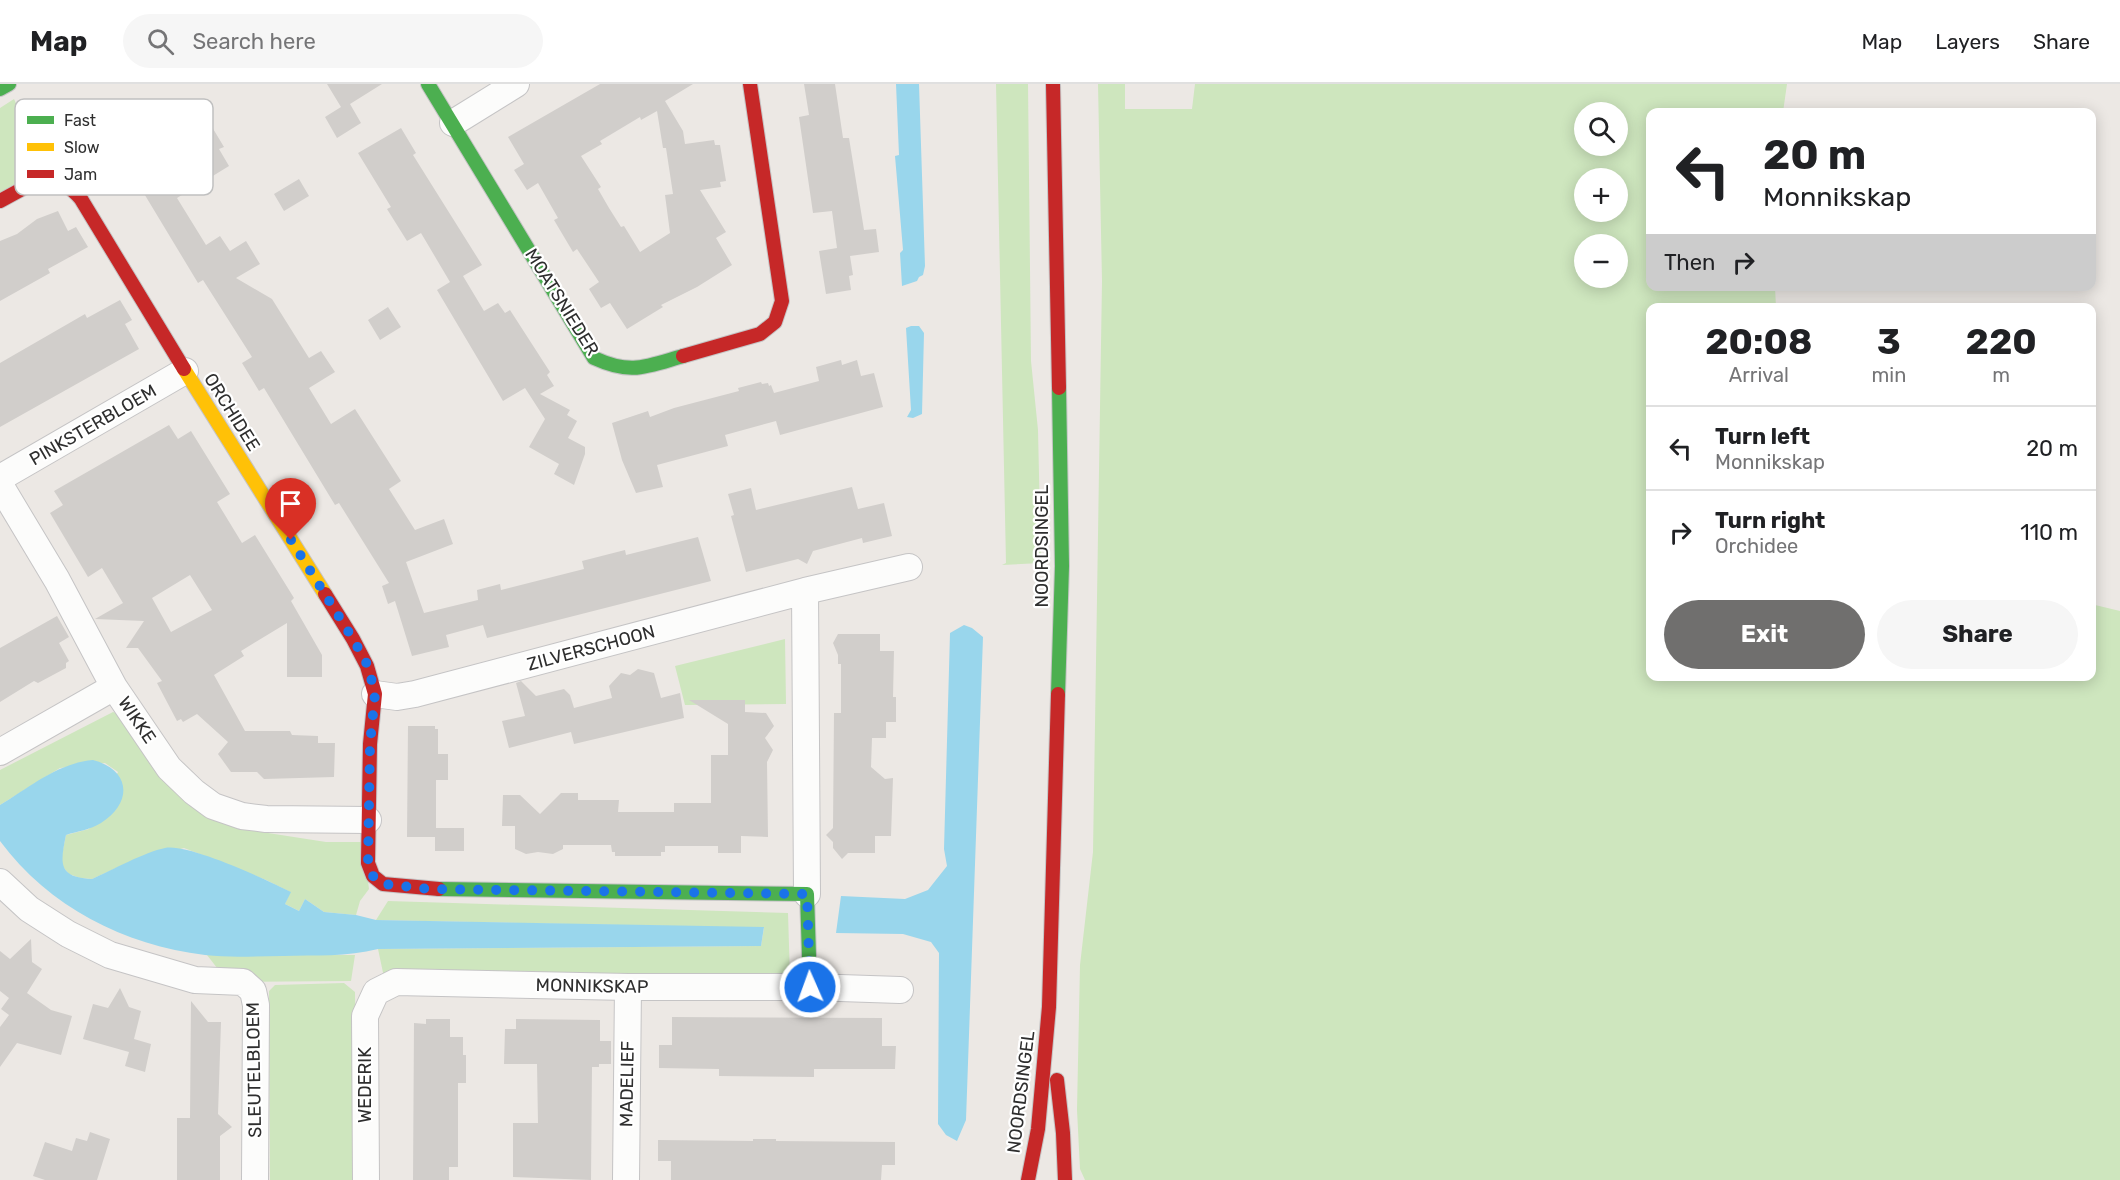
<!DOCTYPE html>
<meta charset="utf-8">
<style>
body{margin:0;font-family:Rubik,sans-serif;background:#f6f6f6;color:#202124;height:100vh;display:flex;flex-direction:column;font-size:22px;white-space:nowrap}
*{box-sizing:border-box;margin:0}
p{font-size:20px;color:#757577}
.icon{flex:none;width:33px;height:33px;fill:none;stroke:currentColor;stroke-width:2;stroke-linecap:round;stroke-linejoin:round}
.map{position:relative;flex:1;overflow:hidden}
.side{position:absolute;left:1646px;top:219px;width:450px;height:378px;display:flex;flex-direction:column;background:#fff;border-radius:12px;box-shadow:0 3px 15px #0003}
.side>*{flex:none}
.guide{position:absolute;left:1646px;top:24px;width:450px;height:183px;border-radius:12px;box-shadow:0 3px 15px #0003;background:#fff;color:#202124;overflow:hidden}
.tools{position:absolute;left:1574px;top:18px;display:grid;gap:12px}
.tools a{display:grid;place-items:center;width:54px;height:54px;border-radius:50%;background:#fff;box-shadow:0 3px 15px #0003;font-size:30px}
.pin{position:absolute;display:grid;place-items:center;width:51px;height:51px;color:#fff;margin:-62px -26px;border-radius:50% 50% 50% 0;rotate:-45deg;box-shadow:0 0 6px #0007}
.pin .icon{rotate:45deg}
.me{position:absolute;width:66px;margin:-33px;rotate:358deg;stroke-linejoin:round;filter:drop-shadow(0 0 4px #0008)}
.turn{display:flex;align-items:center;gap:21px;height:126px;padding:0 18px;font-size:27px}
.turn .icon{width:78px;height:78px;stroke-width:2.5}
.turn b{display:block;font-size:42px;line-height:51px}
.then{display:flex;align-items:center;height:57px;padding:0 18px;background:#0003;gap:12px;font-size:22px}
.eta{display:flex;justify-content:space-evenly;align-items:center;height:102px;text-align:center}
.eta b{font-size:36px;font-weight:700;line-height:42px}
.primary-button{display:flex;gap:12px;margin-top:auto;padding:12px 18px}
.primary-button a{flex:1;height:69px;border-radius:36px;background:#706f6e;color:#fff;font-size:24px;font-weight:700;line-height:69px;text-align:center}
.primary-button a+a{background:#f6f6f6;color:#202124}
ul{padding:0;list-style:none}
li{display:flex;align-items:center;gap:18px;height:84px;padding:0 18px;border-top:2px solid #e0e0e0}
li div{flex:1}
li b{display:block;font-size:22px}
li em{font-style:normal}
header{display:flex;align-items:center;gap:36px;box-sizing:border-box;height:84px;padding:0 30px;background:#fff;border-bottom:2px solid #e0e0e0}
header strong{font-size:28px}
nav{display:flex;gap:33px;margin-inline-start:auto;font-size:21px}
.search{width:420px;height:54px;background:#f6f6f6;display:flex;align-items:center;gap:15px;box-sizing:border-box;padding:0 21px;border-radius:33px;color:#757577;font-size:22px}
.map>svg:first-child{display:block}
.green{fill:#cee6be;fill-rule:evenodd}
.water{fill:#99d6ec}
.building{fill:#d1cecb;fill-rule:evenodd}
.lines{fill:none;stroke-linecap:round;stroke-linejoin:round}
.street-casing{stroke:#c5c4c5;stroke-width:28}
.fast-casing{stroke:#c5c4c5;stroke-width:16}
.slow-casing{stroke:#c5c4c5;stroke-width:16}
.jam-casing{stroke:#c5c4c5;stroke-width:16}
.street{stroke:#fcfcfb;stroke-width:26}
.fast{stroke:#4caf50;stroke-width:14}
.slow{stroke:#ffc107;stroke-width:14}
.jam{stroke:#c62828;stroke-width:14}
.route{stroke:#1a73e8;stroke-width:10;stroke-dasharray:0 18}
.labels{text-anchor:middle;stroke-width:4.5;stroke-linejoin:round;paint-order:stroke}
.street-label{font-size:18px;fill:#2e2e2e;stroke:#fff}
.key{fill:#fff;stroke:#c0c0c0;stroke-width:1.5}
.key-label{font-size:16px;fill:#2e2e2e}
</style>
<header>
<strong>Map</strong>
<div class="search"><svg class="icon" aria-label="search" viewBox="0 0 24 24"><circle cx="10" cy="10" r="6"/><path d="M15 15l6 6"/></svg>Search here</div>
<nav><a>Map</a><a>Layers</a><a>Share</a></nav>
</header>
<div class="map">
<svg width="2120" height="1096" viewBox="0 0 2120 1096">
<rect width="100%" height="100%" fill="#ece8e4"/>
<path class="green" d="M996,0H1028L1031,277L1038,346L1041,479L1002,481L1006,479Z
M1098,0H1125V25H1192L1195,0H1787L1783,28H1650V202L1775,203L1776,223L1650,224V592H2091V520L2120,527V1096H1085L1080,1085L1077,1026L1080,881L1093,768L1102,197ZM1584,28H1617V62H1584ZM1584,94H1617V128H1584ZM1584,160H1617V194H1584Z
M14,15L28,45L27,68L34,90L0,110V24Z
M785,555L786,620L685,621L675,582Z
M113,628L119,630L231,734L268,749L326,758H363L369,805L360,817L356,831L324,828L305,815L299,827L285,820L290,808L266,796L184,764L125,780L92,795L80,794L69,790L63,783L61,775L66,751L89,745L118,688L105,679L60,684L0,721V686Z
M388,817L788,829L790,894L385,898L378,865L761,862L764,844L376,836Z
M207,871H355L351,897L228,898Z
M344,899L355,908L357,1096H270L269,907L275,901Z"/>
<path class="water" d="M896,0H919L925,182L923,191L919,193L917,197L902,202L900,169L903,166L895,72L899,71Z
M911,242H919L924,249L922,330L913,334L907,333L911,326L906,244Z
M964,541L972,544L983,553L966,1036L957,1057L946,1051L938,1040L939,869L931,858L903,850L836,849L841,812L905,815L928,806L947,782L944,765L950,549Z
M93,676C131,686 133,719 101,739C90,746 78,747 66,751C60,780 58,793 92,795C112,786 145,768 165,764C188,759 267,796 291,808L285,820L299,827L305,815L324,828L356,831L376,836L764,843L761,862L378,865C347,873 315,871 283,872C258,872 231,874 205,871C124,861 49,823 0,757V721C30,703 58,679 93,676Z"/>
<path class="building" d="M327,0H382L350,20L361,39L337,54L325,33L341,23Z
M600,0H693L665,17L683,47L685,60L714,56L715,61H720L726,97L720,98L721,103L700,106L726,148L716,154L732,181L697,203L661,221L663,223L627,245L610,219L601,224L589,205L599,198L577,165L573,168L554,136L558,134L538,99L527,106L514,86L524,80L508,53ZM657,27L663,64H666L673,110L665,111L670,149L640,168L624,142L621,143L609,124L598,105L601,103L581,72L602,60L600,57L640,33L641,36Z
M804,0H835L843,54H849L864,146L876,145L879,168L850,172L853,191L849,192L851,206L826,210L819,167L837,164L832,127L813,129L799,33L809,31Z
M203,28L224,63L219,65L229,82L177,114L206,161L220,152L230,167L246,157L260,180L236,194L272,215L309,274L321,267L335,288L309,304L331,340L355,325L401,397L389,405L415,446L444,435L453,460L406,478L424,529L478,516L477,506L500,500L501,506L584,485L582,477L625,466L626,471L698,453L711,497L487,554L483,541L446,551L449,563L412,572L395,517L388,520L382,502L389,499L339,419L335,421L264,304L259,307L242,279L252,273L203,196L198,199L131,88L150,76L145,67L154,61L153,59L172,47L169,41L187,30L190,36Z
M401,44L416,69L413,71L482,181L463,192L484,227L498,219L505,229L510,226L550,288L547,291L554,302L540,310L570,326L567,331L577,337L568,354L585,363V370L574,401L554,390L559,380L529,363L545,335L525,304L503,317L437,206L450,198L421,149L407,157L387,125L391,123L358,69Z
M299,95L309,112L284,127L274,110Z
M58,127L68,147L76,143L88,163L48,185L50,189L0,217V157L17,150L37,135Z
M120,216L132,236L125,240L139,265L0,343V279L85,230L87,234Z
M388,223L401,243L380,256L368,236Z
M841,276L842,281L857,276L861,292L874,289L883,323L780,351L776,337L725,351L728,362L657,381L663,403L636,409L622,376L612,339L648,327L650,333L674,324L739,307L738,304L761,298L762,300L768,299L769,302L771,301L774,309L819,297L816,283Z
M169,341L178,355L191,347L230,410L217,418L242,459L255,451L294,514L291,517L322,571V593H287V539L241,567L244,572L214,591L245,647H290L292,651L318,652V659H335L334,693L264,695L257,688H231L218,670L228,658L197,630L183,638L181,635L177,637L157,599L162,597L138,564H126L144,537L95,535L123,519L102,484L88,493L50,429L63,421L54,407ZM190,491L212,526L171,548L152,514Z
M852,403L858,425L884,419L892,452L863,459L862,454L813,467L807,480L798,475L746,488L731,432L734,431L728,410L751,404L756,426Z
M57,532L69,553L59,559L69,577L66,579V584L38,599L34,597L0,618V564Z
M838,550H880V567H894L893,613H896V638H886V654H872L871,683L885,695L893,694L891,752H875V769H848L842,775L833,764V758L826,751L833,744L834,629H841V580H838V571L833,559Z
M638,585L654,589L661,614L680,609L684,634L574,660L571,648L509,664L502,637L525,632L516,599L521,597L536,612L564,605L570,611L574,624L612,614L609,602L621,589L630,591Z
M689,616H745V628L766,629L774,642L765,654L773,666L767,678L768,753L741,752V769H718V762H665V768H661V772H615V768H612L611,761H563V765L553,770L538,768L526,770L515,765V742H502L503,711H520L540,730L561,709H578V716H619L618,728H674V719H711V671H728V640Z
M408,642H435V645H438V670H448V696H436V744H464V767H435V753H407Z
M31,855L32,878L42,885L27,909L51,926L72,932L61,971L17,959L0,983V943L9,931L1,925L9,914L0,907V867L10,875Z
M120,904L129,923L141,927L134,955L151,960L145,988L125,982L129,968L83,955L93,920L108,924Z
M191,917L208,938H221L218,1030L232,1043L220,1052V1096H177V1034H190Z
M672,933L882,934V962H896L895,985H814V993L719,992V985L659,984V961H672Z
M426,935H450V953H463V971H466V999H458V1083H449V1096H413L414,939L426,940Z
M516,935L600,936V957H611V980H599V983H592L591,1096L513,1093V1039H538L537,980H504L505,945H516Z
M90,1048L110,1055L97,1096H45L33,1092L45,1058L72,1067L76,1054L87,1057Z
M753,1055H776V1057L895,1058V1081H882L881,1096H671V1077H658V1056L753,1057Z"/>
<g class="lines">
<defs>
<path id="street" d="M453,39L516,0
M0,394L185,287
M0,401L57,496L114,603L169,684L194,708L213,722L242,732L266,735L368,736
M805,507L807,810
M375,610L397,613L415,610L805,507L909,483
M0,668L114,603
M0,798L29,825L68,850L110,871L195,896L243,898L253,907L256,921L255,1096
M366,1096L365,932L376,908L396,898L628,903H810L900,906
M626,1096L628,903"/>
<path id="fast" d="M428,0L594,274C631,291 645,283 683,272
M0,5L9,0
M1058,610L1062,482L1059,304
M439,805L807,810L810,903"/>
<path id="slow" d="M184,285L325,510"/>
<path id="jam" d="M1053,0L1059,304
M0,117L44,93C60,97 70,102 81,115L184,285
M683,272L760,250L775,238L782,217L750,0
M325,510L353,555L367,582L375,610L370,660L368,779L373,792L383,800L439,805
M1057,996L1063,1049L1065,1096
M1028,1096L1038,1045L1049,923L1058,610"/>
</defs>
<use href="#street" class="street-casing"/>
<use href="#fast" class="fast-casing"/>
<use href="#slow" class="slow-casing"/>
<use href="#jam" class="jam-casing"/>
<use href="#street" class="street"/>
<use href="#fast" class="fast"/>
<use href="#slow" class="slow"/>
<use href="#jam" class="jam"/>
</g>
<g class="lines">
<path class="route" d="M291,456L353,555L368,582L375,610L370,660L368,779L373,792L383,800L428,805L807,810L810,903"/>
</g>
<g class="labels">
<g class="street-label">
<text transform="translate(562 218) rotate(58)" y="6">MOATSNIEDER</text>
<text transform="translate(232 328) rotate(58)" y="6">ORCHIDEE</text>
<text transform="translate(93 341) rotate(-30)" y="6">PINKSTERBLOEM</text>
<text transform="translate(1042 462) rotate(-90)" y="6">NOORDSINGEL</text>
<text transform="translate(591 564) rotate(-15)" y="6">ZILVERSCHOON</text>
<text transform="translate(137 636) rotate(56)" y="6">WIKKE</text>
<text transform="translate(592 902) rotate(1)" y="6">MONNIKSKAP</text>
<text transform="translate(254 986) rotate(-91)" y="6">SLEUTELBLOEM</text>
<text transform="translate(627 1000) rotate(-89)" y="6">MADELIEF</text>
<text transform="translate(365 1001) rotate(-90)" y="6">WEDERIK</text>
<text transform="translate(1021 1008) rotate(-83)" y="6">NOORDSINGEL</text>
</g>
</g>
<rect x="15" y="15" width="198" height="96" rx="9" class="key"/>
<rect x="27" y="32" width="27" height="8" fill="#4caf50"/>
<rect x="27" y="59" width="27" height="8" fill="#ffc107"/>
<rect x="27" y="86" width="27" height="8" fill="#c62828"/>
<g class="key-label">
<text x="64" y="42">Fast</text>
<text x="64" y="69">Slow</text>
<text x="64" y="96">Jam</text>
</g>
</svg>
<div class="tools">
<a><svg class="icon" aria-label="search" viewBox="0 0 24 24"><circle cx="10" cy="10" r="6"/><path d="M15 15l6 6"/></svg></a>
<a>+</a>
<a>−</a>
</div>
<div class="pin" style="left:291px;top:456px;background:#d93025"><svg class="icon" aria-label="arrive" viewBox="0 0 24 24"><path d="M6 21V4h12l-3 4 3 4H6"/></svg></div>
<svg class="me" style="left:810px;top:903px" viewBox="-20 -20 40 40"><circle r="17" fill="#1a73e8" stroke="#fff" stroke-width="3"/><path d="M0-11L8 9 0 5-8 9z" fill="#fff"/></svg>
<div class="guide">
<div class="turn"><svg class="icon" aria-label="left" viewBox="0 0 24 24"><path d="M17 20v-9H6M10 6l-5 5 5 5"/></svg><div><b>20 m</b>Monnikskap</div></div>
<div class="then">Then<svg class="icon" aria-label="right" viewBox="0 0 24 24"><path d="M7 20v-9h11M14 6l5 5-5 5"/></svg></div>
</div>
<section class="side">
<div class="eta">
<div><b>20:08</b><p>Arrival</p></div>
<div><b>3</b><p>min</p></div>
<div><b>220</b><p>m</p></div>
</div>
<ul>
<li><svg class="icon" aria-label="left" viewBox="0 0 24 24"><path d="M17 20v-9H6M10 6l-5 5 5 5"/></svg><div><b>Turn left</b><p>Monnikskap</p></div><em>20 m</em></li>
<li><svg class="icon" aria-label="right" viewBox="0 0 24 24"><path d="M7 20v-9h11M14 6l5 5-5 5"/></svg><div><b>Turn right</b><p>Orchidee</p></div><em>110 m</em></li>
</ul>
<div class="primary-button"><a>Exit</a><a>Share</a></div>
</section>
</div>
